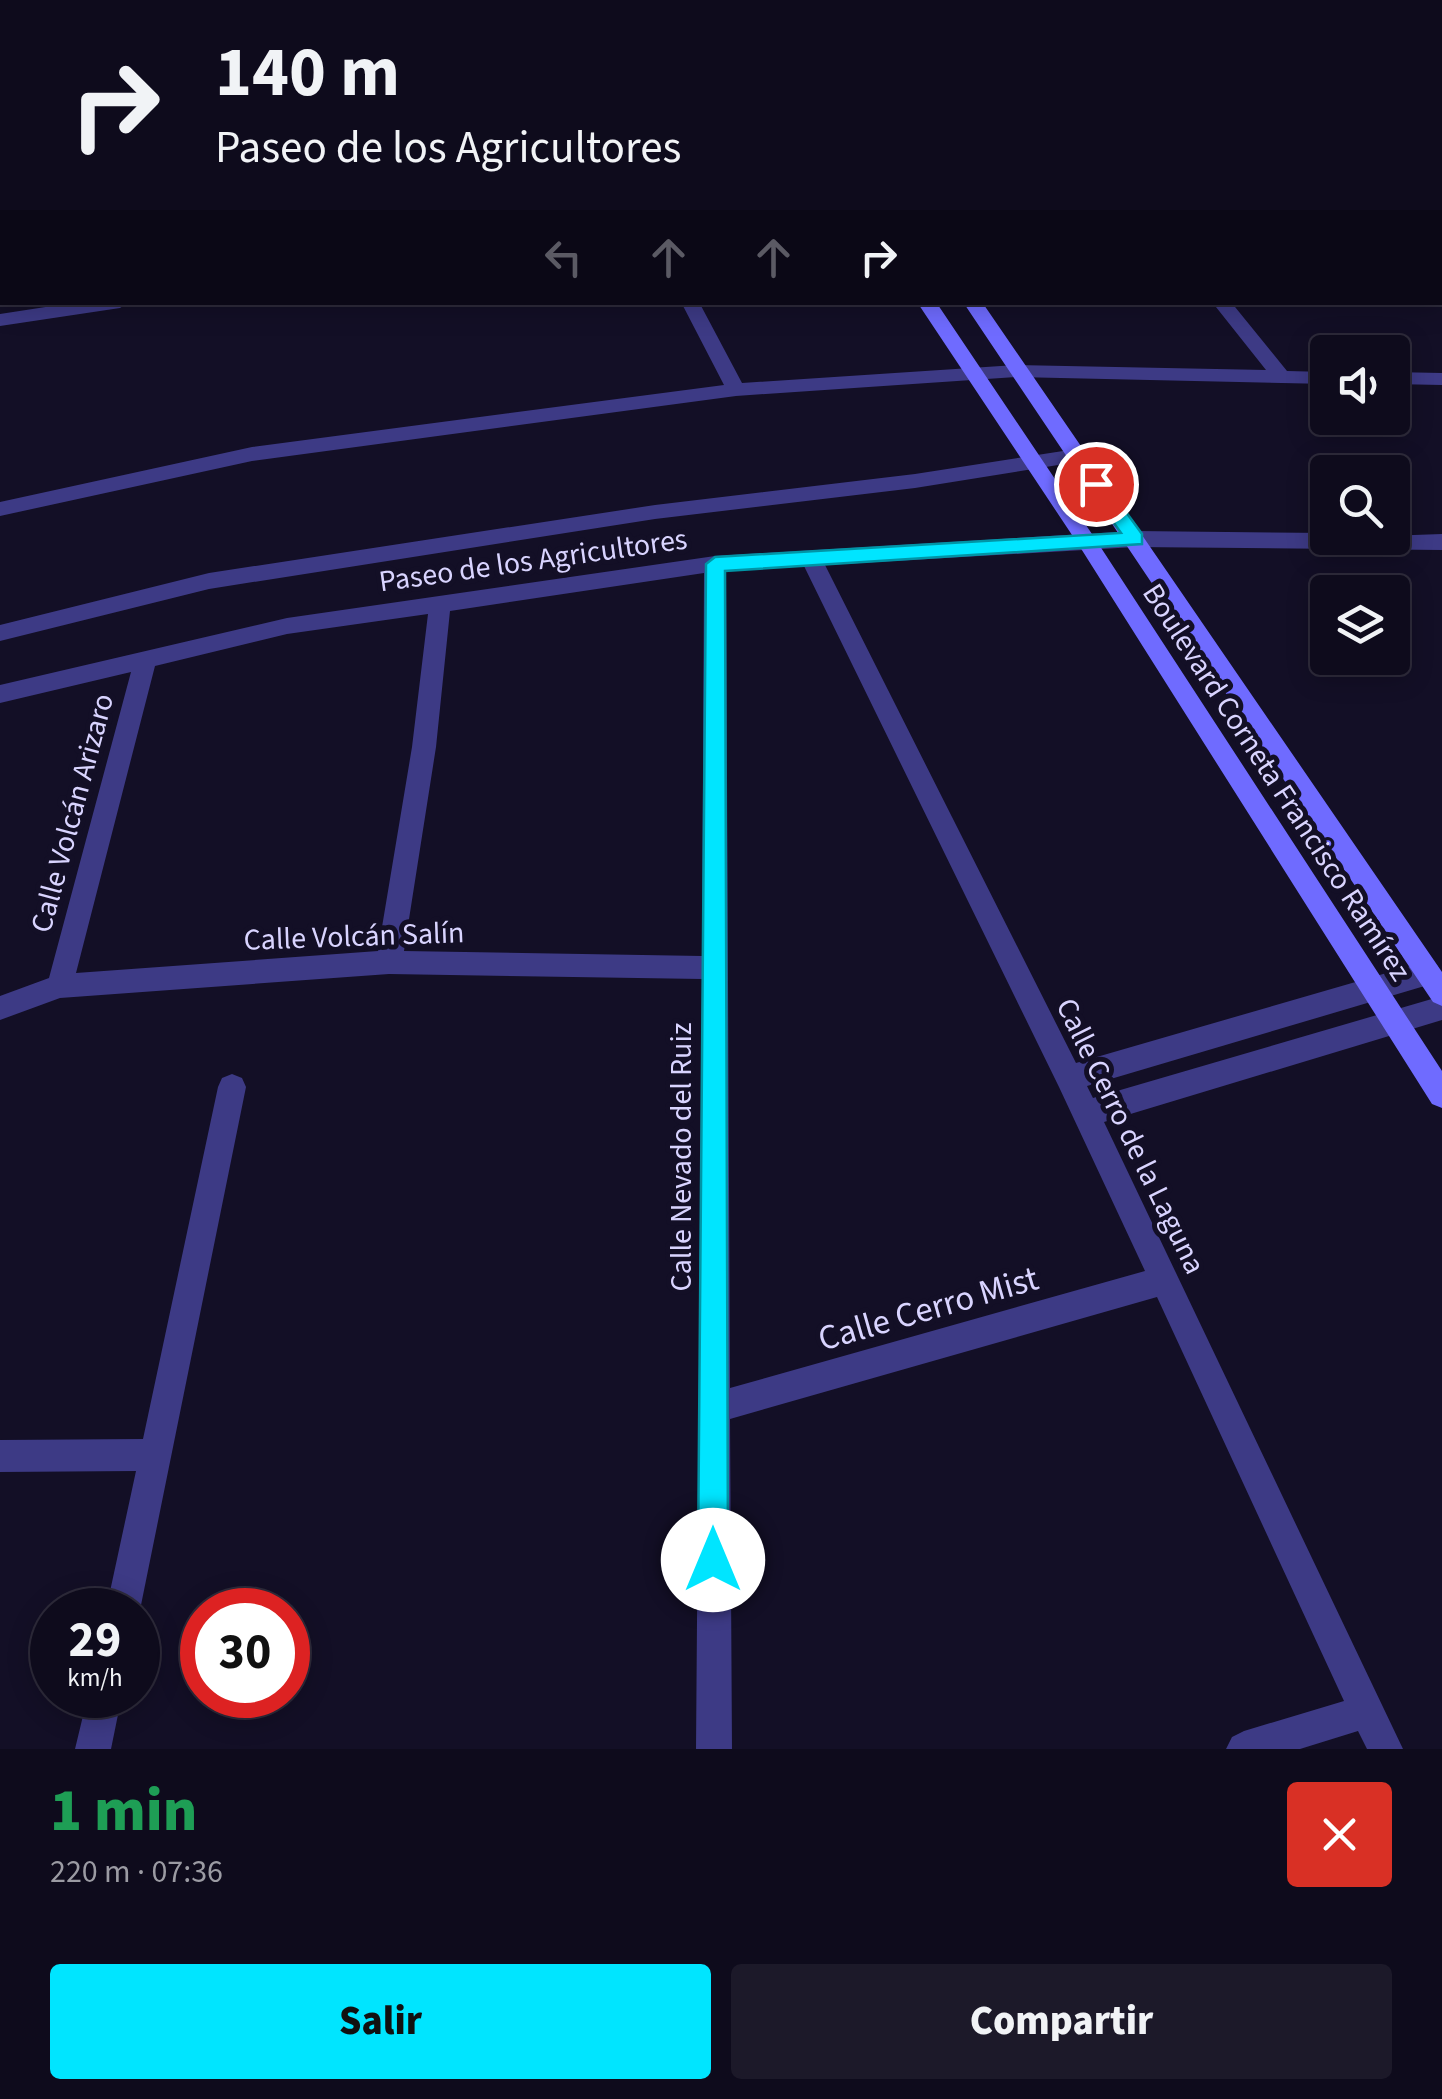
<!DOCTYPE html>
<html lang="es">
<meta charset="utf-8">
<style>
body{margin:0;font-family:"Source Sans 3",sans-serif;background:#1c1929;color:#f1f3f6;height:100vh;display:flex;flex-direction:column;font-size:38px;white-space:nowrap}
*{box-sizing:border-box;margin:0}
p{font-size:32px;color:#9b9ba3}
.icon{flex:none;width:55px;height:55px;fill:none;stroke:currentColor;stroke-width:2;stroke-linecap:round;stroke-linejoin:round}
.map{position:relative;height:1749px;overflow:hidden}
.drawer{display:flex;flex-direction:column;background:#0e0b1c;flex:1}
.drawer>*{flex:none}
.hud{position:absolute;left:0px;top:0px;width:1442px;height:305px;box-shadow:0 5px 25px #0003,0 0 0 2px #2e2b3b;background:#0e0b1c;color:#f1f3f6;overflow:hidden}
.buttons{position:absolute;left:1310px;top:335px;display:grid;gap:20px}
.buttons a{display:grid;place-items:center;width:100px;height:100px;border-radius:10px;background:#0e0b1c;box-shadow:0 5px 25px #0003,0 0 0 2px #2e2b3b;font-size:50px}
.speed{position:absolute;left:30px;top:1588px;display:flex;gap:20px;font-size:50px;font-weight:700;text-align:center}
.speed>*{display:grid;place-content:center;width:130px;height:130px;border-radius:50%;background:#0e0b1c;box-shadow:0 5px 25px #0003,0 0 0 2px #2e2b3b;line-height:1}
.speed small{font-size:25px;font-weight:400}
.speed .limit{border:15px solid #d22;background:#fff;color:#111}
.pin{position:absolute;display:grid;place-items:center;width:85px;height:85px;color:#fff;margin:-42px;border:5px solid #fff;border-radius:50%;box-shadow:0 2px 10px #0007}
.me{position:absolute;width:110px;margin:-55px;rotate:0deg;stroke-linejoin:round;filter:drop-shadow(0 0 8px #0008)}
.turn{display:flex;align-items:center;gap:35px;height:210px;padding:0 50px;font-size:45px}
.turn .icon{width:130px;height:130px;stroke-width:2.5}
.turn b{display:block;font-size:70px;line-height:85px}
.lanes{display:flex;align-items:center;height:95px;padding:0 50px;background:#0003;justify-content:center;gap:50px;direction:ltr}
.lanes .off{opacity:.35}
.round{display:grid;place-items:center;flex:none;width:105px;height:105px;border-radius:10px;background:#1c1929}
.head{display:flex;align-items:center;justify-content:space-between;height:170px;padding:0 50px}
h1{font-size:60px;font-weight:800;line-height:75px;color:#1e9e55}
.button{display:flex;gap:20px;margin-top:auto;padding:20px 50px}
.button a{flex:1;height:115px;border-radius:10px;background:#00e5ff;color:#111;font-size:40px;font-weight:800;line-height:115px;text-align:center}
.button a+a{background:#1c1929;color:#f1f3f6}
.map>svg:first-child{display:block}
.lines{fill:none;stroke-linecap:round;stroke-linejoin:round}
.street{fill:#3d3a85;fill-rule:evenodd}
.secondary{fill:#6f6bff;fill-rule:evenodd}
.route{fill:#00e5ff;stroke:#0095a6;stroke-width:2.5}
.labels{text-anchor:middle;stroke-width:10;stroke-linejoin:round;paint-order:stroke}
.street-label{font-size:30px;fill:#d9d4ff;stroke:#130f26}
.near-street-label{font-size:35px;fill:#d9d4ff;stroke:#130f26}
</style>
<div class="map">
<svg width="1442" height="1749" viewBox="0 0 1442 1749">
<rect width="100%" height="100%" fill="#130f26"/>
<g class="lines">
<path class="street" d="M530,0H545L546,2H531Z
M1158,0H1174L1175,2H1159Z
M0,174H2V184H0Z
M1440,268L1442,269V283L1440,282Z
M78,302H129L120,308L0,326V314Z
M681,302H699L742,383L1016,365L1266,370L1212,302H1231L1287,371L1328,372V384L1016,377L736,396L252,461L0,516V502L252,447L724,385Z
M1392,372L1442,373V385L1392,384Z
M1076,449L1086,456L1083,461L915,488L655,519L209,589L0,641V625L209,573L655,505L915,474Z
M1135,531L1328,533V538L1442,534V550L1135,547L825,565L1076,1063L1428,961L1437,965L1441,973L1437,981L1428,985L1087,1086L1093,1098L1442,996V1020L1104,1122L1403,1749H1367L1358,1731L1300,1749H1226L1232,1737L1244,1731L1344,1701L1157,1297L730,1419L732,1749H696L702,979L389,974L60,998L0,1020V996L49,978L131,672L0,703V685L287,618L715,556ZM804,566L1059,1087L1145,1271L730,1388L726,571ZM704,573L702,956L404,951L436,747L450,611ZM428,614L412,747L378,951L76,973L155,666L287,634Z
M232,1074L242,1078L246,1087L140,1610L138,1615V1610H106L136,1471L0,1472V1440L143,1439L218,1087L222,1078Z
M88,1695H122L111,1749H75Z"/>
<path class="secondary" d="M732,0H747L748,2H733Z
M771,0H785L786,2H772Z
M917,302H936L1094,537L1442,1071V1108L1432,1104L1080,547Z
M963,302H982L1442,972V1006L1433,1002Z"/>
</g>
<path class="route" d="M1096,477L1102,479L1142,534V544L725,571L728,1560L724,1571L713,1575L702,1571L698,1560L706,564L715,557L1121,533L1086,484Z"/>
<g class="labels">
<g class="street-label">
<text transform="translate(533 560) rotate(-8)" y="10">Paseo de los Agricultores</text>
<text transform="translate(1277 782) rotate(57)" y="10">Boulevard Corneta Francisco Ramírez</text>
<text transform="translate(72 813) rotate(-75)" y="10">Calle Volcán Arizaro</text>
<text transform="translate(354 936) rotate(-2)" y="10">Calle Volcán Salín</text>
<text transform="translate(1131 1136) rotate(64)" y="10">Calle Cerro de la Laguna</text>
<text transform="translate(681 1157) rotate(-90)" y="10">Calle Nevado del Ruiz</text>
</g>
<g class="near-street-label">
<text transform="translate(928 1308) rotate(-16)" y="12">Calle Cerro Mist</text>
</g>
</g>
</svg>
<div class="buttons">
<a><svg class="icon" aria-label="sound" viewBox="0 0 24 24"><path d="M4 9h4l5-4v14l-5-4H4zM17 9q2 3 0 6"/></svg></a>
<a><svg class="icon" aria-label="search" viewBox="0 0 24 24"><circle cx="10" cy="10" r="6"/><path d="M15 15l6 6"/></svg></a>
<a><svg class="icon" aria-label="layers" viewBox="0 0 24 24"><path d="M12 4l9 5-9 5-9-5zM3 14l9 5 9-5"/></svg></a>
</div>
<div class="speed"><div>29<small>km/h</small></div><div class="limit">30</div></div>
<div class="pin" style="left:1096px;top:484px;background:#d93025"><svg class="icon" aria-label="arrive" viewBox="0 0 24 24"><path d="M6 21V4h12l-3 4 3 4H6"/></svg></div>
<svg class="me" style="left:713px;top:1560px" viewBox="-20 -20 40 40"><circle r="19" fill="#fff"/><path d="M0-13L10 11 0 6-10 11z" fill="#00e5ff"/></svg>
<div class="hud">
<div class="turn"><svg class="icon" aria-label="right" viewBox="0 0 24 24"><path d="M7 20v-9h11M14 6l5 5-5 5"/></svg><div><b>140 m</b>Paseo de los Agricultores</div></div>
<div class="lanes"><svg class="icon off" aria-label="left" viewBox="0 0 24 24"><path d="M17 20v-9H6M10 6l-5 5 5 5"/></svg><svg class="icon off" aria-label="ahead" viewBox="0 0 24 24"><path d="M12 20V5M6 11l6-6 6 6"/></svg><svg class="icon off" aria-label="ahead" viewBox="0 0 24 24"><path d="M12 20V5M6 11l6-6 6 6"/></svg><svg class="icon" aria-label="right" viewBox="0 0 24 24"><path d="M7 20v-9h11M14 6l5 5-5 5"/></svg></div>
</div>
</div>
<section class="drawer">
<div class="head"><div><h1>1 min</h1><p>220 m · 07:36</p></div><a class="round" style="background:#d93025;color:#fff"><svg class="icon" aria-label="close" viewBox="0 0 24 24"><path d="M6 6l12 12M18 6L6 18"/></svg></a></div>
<div class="button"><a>Salir</a><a>Compartir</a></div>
</section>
